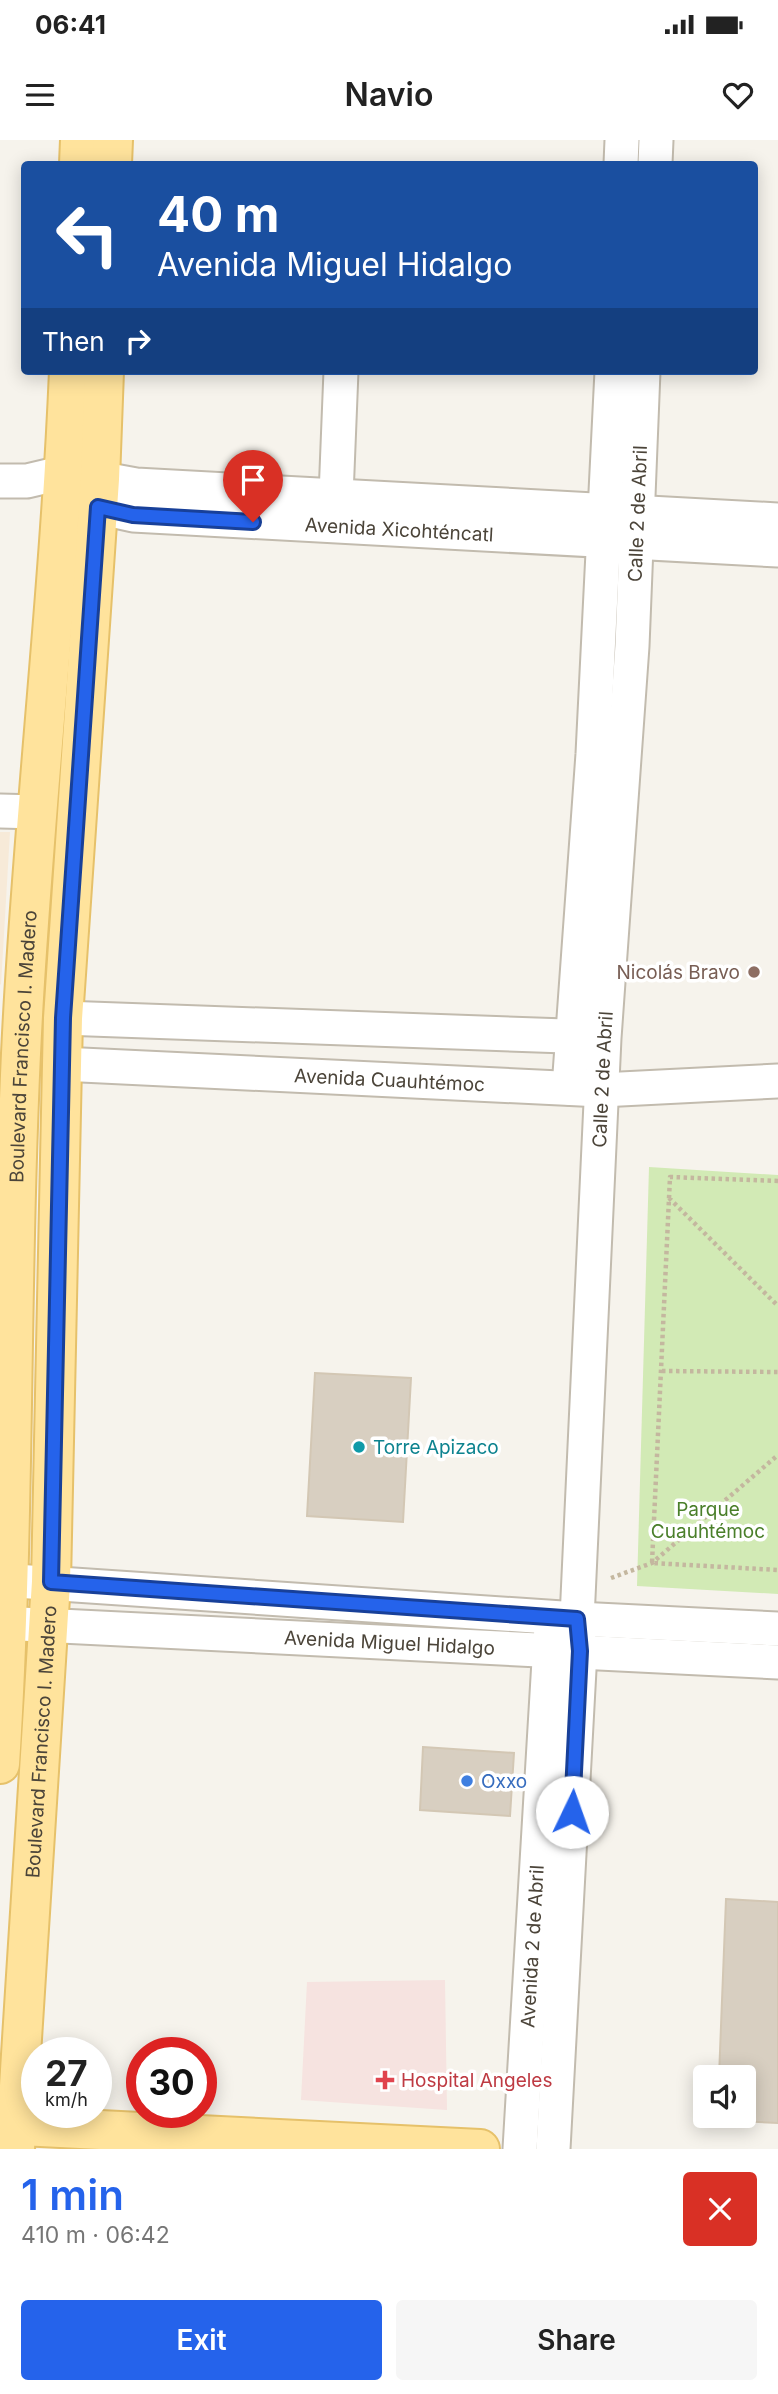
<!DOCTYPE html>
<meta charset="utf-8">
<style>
body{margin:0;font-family:Inter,sans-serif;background:#f6f6f6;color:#222;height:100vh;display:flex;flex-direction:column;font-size:26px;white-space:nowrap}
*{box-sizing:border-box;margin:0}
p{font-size:23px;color:#767676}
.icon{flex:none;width:38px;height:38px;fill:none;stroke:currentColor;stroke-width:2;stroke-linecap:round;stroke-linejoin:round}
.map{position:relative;height:2009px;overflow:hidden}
.side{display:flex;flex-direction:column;background:#fff;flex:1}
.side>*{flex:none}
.top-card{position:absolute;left:21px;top:21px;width:737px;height:214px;border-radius:7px;box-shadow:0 4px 18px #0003;background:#1a4fa0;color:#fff;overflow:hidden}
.fabs{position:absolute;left:693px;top:1925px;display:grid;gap:14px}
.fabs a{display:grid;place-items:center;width:63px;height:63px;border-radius:7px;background:#fff;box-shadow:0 4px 18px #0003;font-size:35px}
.speed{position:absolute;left:21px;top:1897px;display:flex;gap:14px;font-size:35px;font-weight:700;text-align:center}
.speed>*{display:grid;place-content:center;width:91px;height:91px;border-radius:50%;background:#fff;box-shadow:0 4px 18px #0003;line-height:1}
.speed small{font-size:18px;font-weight:400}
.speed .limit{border:10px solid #d22;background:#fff;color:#111}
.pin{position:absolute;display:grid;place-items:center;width:60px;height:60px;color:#fff;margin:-72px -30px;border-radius:50% 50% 50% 0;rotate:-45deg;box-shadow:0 0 7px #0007}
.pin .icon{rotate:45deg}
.me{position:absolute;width:77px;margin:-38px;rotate:3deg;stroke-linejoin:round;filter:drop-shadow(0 0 5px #0008)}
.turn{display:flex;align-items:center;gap:24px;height:147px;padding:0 21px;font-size:32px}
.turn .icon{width:91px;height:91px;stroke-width:2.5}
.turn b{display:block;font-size:49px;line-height:60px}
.then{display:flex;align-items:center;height:66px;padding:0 21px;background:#0003;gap:14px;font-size:26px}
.round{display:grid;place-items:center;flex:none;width:74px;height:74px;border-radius:7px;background:#f6f6f6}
.head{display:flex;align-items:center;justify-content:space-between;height:119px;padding:0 21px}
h1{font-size:42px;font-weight:600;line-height:52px;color:#2563eb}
.action{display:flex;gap:14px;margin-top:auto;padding:14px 21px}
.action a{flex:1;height:80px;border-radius:7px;background:#2563eb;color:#fff;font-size:28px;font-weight:600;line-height:80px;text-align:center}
.action a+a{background:#f6f6f6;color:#222}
.status{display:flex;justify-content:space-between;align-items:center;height:49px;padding:0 35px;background:#fff;direction:ltr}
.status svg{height:19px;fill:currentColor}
header{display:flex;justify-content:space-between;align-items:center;height:91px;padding:0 21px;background:#fff;font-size:32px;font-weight:600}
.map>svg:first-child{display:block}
.commercial{fill:#f7ead8}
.medical{fill:#f6e3e0}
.green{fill:#d2eab5}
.building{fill:#d8cfc1;stroke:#d3c7b4;stroke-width:2}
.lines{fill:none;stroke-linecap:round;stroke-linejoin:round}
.minor-casing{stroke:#c2bbae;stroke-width:37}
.major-casing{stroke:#e6c16a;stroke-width:42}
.path{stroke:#c4b79f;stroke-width:4.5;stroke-dasharray:3.5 3.5;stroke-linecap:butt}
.minor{stroke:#fff;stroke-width:33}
.major{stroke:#ffe39c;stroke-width:38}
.route-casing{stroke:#184099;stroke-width:18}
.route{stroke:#2563eb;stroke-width:12}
.education-dot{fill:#8d6e63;stroke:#fff;stroke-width:2.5}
.culture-dot{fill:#0f9aa8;stroke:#fff;stroke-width:2.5}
.shop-dot{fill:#3f7fe0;stroke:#fff;stroke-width:2.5}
.health-dot{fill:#e0444e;stroke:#fff;stroke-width:2.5}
.labels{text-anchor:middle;stroke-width:7;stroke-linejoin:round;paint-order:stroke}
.street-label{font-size:19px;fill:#4b4439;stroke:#fff}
.education-label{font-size:19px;fill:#785e54;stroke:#fff;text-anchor:end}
.culture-label{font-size:19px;fill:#0d838f;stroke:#fff;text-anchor:start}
.park-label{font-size:19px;fill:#4a7f2a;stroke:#fff}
.shop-label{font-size:19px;fill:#366cbe;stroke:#fff;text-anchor:start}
.health-label{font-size:19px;fill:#be3a42;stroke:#fff;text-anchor:start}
</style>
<div class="status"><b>06:41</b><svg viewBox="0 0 49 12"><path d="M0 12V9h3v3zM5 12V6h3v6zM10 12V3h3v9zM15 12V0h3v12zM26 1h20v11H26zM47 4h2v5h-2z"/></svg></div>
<header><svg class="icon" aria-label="menu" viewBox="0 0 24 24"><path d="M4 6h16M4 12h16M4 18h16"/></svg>Navio<svg class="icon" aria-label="heart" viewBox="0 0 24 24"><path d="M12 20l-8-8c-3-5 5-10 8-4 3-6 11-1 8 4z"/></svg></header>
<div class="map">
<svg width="778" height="2009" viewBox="0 0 778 2009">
<rect width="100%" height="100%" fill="#f6f3ec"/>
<path class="commercial" d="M0,692H10L1,845L0,844Z"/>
<path class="medical" d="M445,1840L447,1970L301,1960L307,1842Z"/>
<path class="green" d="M649,1027L778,1035V1454L637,1446Z"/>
<path class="building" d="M315,1233L411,1238L403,1382L307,1376Z
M423,1607L514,1613L510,1676L420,1670Z
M726,1759L778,1762V1983L718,1980V1976H744V1937H719Z"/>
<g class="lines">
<defs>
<g id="minor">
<path d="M621,24L622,0"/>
<path d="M655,24L656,0"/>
<path d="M0,341H27L65,332L136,345L778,380"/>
<path d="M336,356L341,231"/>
<path id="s1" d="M74,362L133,375L778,410"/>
<path d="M0,671L38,672"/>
<path d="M63,878L594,897"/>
<path id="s2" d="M61,924L601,950L778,941"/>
<path d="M569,948L593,614L612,231"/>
<path d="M0,1440L577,1479L778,1489"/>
<path id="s3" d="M0,1483L778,1522"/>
<path id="s4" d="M520,2009L551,1487"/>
<path id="s5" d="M553,2009L580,1511L577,1479L604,898L632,506L643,231"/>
</g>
<g id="major">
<path d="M79,24L80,0"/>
<path d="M112,24L113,0"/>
<path id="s6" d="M0,1624C16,1375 9,1124 23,875C35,660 60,446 69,231"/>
<path d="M0,1985L480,2009"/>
<path id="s7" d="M15,2009L51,1442L63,878L100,339L104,231"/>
</g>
</defs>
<use href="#minor" class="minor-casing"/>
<use href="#major" class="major-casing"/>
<path class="path" d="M778,1041L670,1037L652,1423L778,1430
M669,1058L778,1166
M662,1231L778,1232
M611,1438L652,1423L778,1315"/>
<use href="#minor" class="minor"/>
<use href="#major" class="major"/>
</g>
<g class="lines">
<defs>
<path id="route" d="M253,382L133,375L98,367L63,878L51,1442L577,1479L580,1511L572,1672"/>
</defs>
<use href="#route" class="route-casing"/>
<use href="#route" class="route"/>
</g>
<circle class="education-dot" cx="754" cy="832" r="7"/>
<circle class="culture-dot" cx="359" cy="1307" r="7"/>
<circle class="shop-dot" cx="467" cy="1641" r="7"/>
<path class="health-dot" d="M381.5 1929.5h7v7h7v7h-7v7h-7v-7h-7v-7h7z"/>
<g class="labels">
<g class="street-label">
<text dy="7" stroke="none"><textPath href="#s5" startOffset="1638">Calle 2 de Abril</textPath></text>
<text dy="7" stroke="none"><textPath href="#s1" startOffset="327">Avenida Xicohténcatl</textPath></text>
<text dy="7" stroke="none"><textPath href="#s6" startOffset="718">Boulevard Francisco I. Madero</textPath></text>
<text dy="7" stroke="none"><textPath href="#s2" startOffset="329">Avenida Cuauhtémoc</textPath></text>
<text dy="7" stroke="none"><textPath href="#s5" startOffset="1071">Calle 2 de Abril</textPath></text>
<text dy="7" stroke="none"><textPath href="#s3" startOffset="390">Avenida Miguel Hidalgo</textPath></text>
<text dy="7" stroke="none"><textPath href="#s7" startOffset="408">Boulevard Francisco I. Madero</textPath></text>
<text dy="7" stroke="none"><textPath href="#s4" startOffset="203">Avenida 2 de Abril</textPath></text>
</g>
<g class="education-label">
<text x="740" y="839">Nicolás Bravo</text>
</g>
<g class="culture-label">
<text x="373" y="1314">Torre Apizaco</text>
</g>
<g class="park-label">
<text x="708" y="1376">Parque<tspan x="708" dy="22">Cuauhtémoc</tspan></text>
</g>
<g class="shop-label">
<text x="481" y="1648">Oxxo</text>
</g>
<g class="health-label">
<text x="401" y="1947">Hospital Angeles</text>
</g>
</g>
</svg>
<div class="fabs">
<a><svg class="icon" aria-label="sound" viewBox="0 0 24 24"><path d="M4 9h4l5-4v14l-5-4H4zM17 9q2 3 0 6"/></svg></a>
</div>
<div class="speed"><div>27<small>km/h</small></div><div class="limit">30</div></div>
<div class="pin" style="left:253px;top:382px;background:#d93025"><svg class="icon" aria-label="arrive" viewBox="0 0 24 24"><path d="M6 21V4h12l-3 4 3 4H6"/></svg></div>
<svg class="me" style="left:572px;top:1672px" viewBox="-20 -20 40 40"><circle r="19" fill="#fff"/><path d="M0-13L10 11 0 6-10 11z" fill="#2563eb"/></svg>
<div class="top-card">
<div class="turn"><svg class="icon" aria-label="left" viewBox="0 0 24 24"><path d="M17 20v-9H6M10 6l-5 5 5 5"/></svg><div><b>40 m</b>Avenida Miguel Hidalgo</div></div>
<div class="then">Then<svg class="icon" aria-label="right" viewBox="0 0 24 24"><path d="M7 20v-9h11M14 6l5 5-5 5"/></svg></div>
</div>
</div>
<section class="side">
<div class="head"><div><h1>1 min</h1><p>410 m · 06:42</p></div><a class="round" style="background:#d93025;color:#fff"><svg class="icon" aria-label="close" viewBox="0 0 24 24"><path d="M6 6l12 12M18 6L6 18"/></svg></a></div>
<div class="action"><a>Exit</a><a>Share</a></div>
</section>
